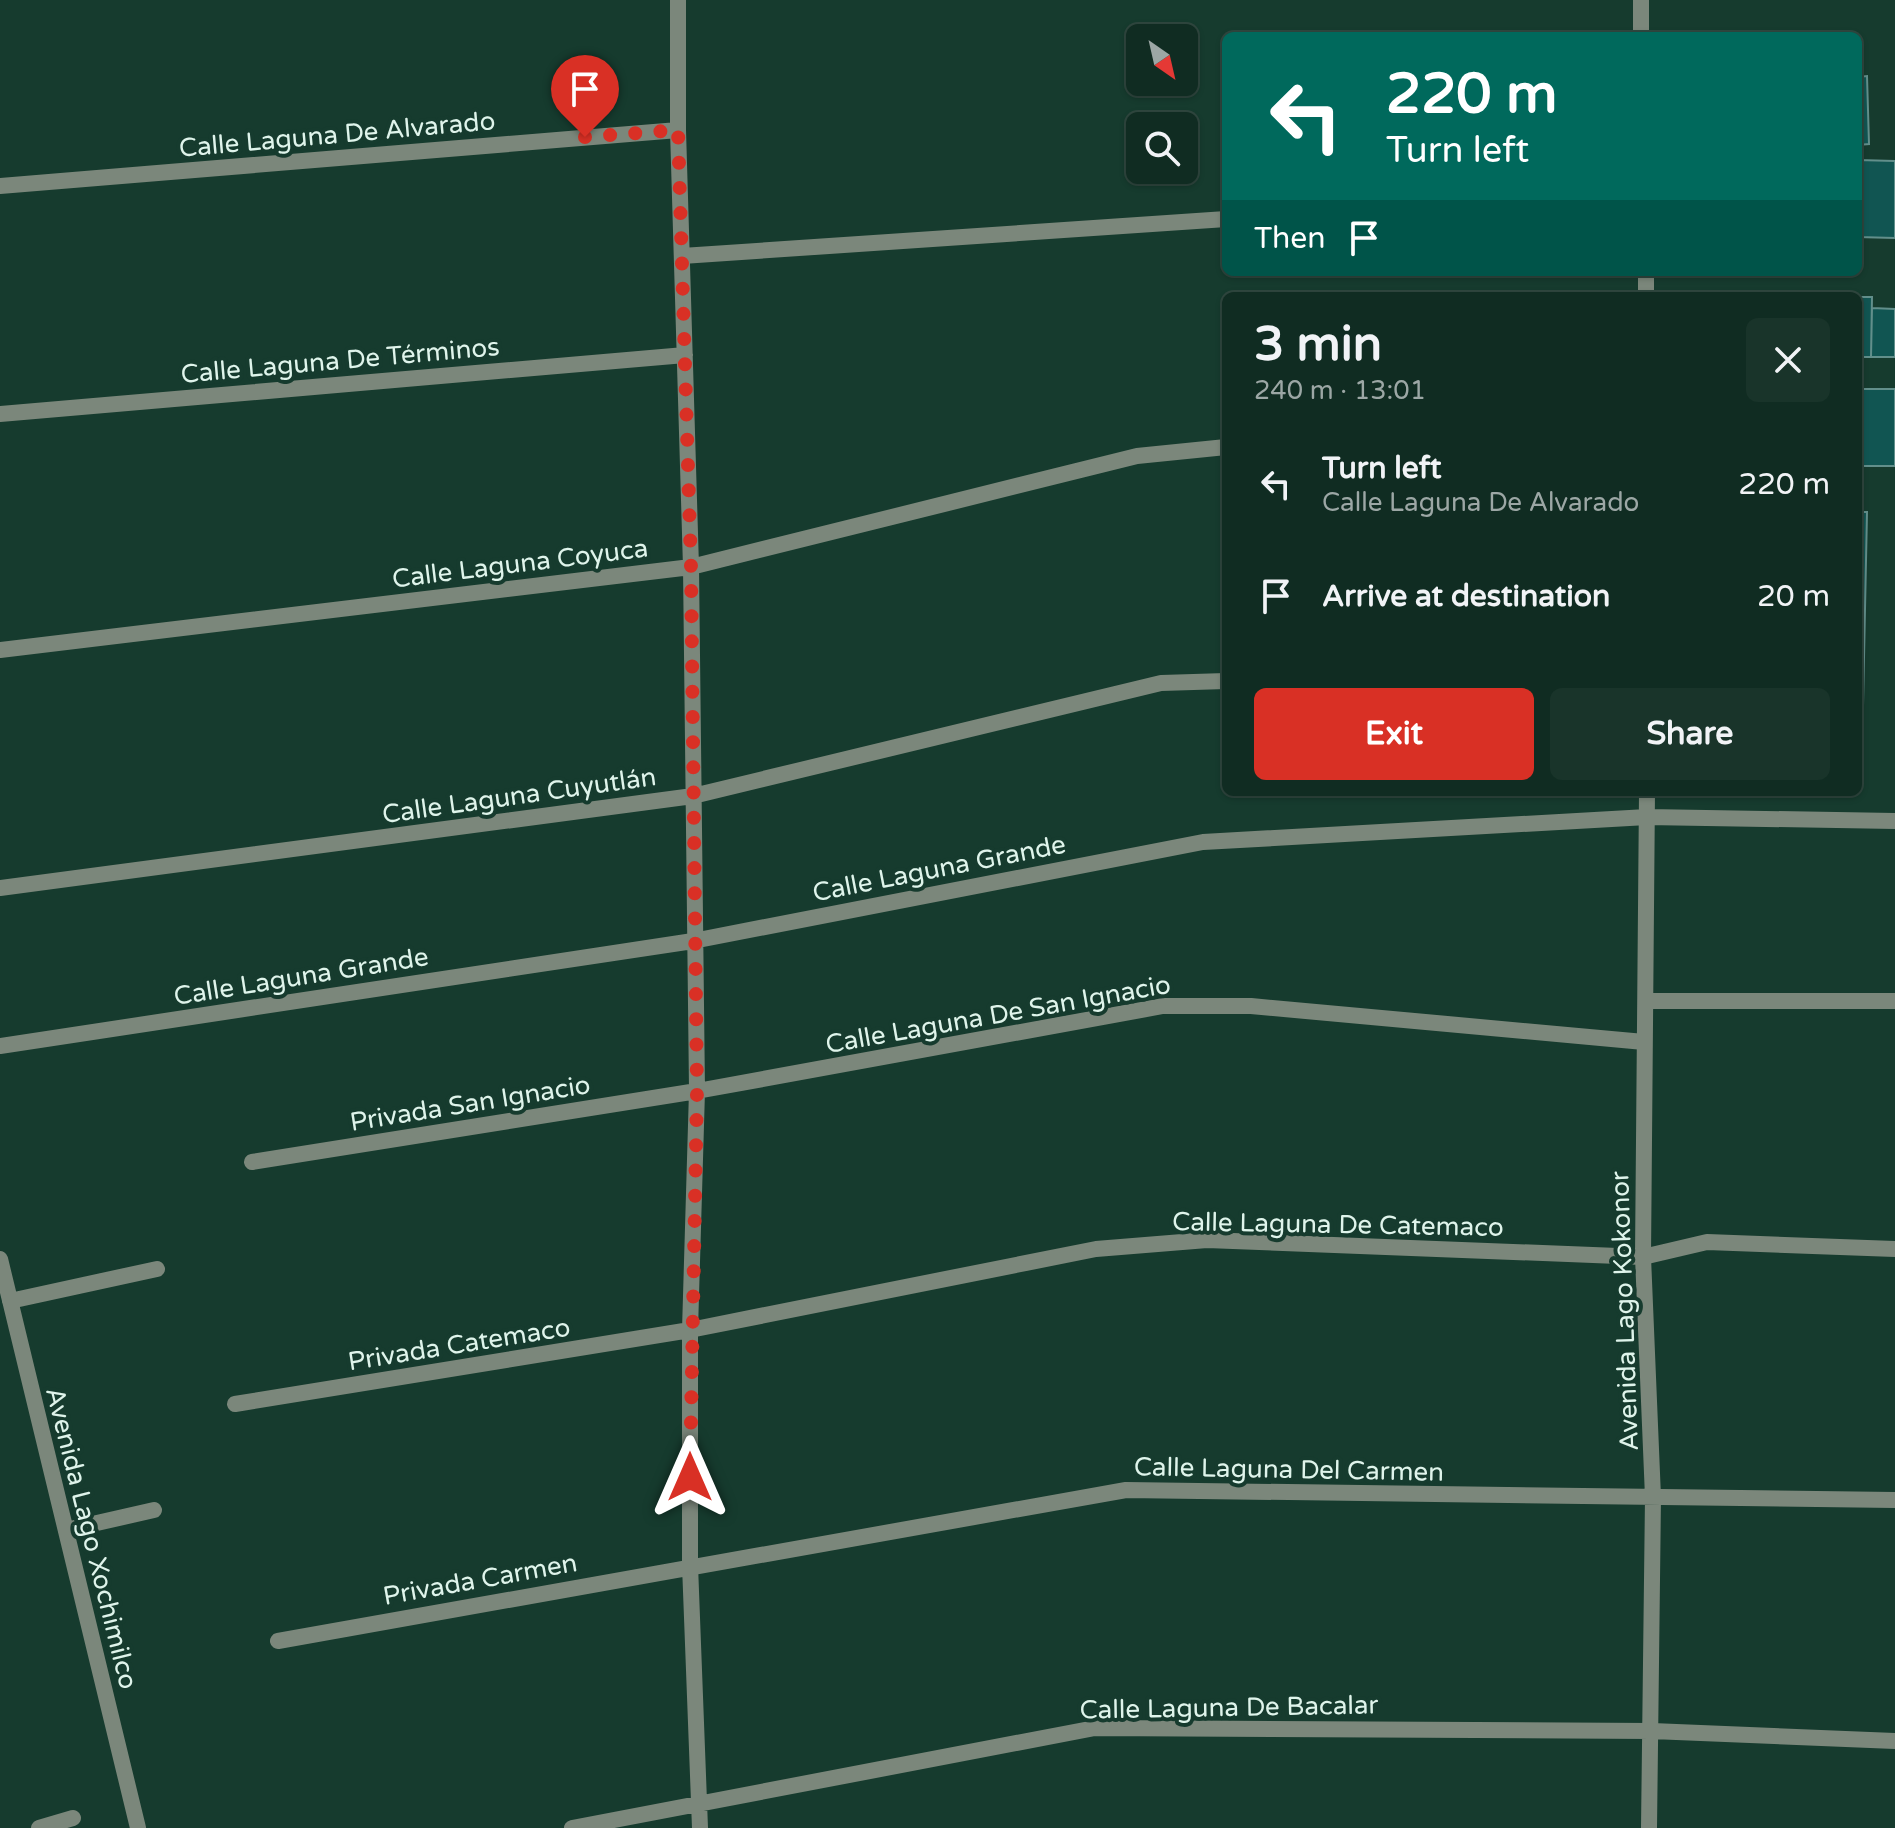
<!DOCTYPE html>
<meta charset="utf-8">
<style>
body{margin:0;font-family:"Varela Round",sans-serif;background:#19342a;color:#f1f3f6;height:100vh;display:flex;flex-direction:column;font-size:30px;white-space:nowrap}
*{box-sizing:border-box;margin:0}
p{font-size:26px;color:#9ca7a5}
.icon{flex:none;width:44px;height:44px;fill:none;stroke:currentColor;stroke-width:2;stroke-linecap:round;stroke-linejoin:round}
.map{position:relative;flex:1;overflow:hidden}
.drawer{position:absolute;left:1222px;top:292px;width:640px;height:504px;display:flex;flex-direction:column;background:#102c22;border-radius:12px;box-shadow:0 2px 6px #0004,0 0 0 2px #304840}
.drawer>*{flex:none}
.hud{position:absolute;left:1222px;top:32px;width:640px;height:244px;border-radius:12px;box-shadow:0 2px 6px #0004,0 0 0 2px #304840;background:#00695c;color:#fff;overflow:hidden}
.needle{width:52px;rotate:146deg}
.controls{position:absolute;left:1126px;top:24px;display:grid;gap:16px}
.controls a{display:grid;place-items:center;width:72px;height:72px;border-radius:12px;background:#102c22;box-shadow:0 2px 6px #0004,0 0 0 2px #304840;font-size:40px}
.pin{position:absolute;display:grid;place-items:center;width:68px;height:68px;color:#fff;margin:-82px -34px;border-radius:50% 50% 50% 0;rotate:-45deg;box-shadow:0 0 8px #0007}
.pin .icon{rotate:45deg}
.me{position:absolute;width:88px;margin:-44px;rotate:0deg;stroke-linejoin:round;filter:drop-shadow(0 0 6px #0008)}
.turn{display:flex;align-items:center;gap:28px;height:168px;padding:0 32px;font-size:36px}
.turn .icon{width:104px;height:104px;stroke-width:2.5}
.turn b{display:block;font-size:56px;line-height:68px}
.then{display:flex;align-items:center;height:76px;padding:0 32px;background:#0003;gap:16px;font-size:30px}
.round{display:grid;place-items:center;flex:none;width:84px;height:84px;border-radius:12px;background:#19342a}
.overview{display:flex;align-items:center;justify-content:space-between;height:136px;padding:0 32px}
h1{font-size:48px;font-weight:700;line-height:60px}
.primary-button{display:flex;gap:16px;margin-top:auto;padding:16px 32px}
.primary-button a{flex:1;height:92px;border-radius:12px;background:#d93025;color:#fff;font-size:32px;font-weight:700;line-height:92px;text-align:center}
.primary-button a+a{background:#19342a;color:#f1f3f6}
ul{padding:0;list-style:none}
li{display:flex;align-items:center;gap:24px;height:112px;padding:0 32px}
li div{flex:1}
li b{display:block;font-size:30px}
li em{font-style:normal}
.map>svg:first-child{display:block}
.building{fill:#115552;stroke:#628f8b;stroke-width:2}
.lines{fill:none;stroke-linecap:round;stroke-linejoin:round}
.street{stroke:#7b877b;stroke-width:16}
.route{stroke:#d93025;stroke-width:14;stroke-dasharray:0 25.2}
.labels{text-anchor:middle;stroke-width:8;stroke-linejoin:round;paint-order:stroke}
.street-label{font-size:26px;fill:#dff4eb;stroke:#163b2e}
</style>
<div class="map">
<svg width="1895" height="1828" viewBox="0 0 1895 1828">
<rect width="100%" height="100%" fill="#163b2e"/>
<path class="building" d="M1867,76L1869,144L1858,145V77Z
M1858,160L1895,161V238L1858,237Z
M1858,297H1872L1871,357H1858Z
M1872,308L1895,309V357H1871Z
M1858,389H1895V466H1858Z
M1858,512H1867L1863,706H1858Z"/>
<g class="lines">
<path class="street" d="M678,0V130L691,567L697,1091L690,1330V1565L700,1828
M1641,0V36
M0,186L678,130
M682,256L1226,219
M1646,272V296
M0,414L685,355
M0,650L691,567L1137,456L1226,447
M1647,792L1643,1257L1653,1497L1649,1828
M0,888L693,796L1161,683L1226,681
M1646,1001H1895
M0,1046L693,941L1203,842L1647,817L1895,821
M252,1162L697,1091L1163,1006H1251L1644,1042
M0,1259L138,1828
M10,1301L157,1269
M235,1404L690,1330L1096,1249L1207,1240L1643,1257L1707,1242L1895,1249
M66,1530L154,1510
M278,1641L1126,1490L1895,1500
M39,1828L73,1818
M572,1828L1095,1728L1652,1731L1895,1741"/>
</g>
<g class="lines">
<path class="route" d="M585,137L678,130L691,567L697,1091L690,1477"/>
</g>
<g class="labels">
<g class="street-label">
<text transform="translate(337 134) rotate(-5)" y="9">Calle Laguna De Alvarado</text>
<text transform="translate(340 360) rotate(-5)" y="9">Calle Laguna De Términos</text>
<text transform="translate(520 563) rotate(-7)" y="9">Calle Laguna Coyuca</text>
<text transform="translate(519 795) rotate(-8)" y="9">Calle Laguna Cuyutlán</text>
<text transform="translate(939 868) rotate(-11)" y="9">Calle Laguna Grande</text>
<text transform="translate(301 976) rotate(-9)" y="9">Calle Laguna Grande</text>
<text transform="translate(998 1014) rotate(-10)" y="9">Calle Laguna De San Ignacio</text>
<text transform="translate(470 1103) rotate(-9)" y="9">Privada San Ignacio</text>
<text transform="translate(1338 1224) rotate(1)" y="9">Calle Laguna De Catemaco</text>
<text transform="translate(1624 1311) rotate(-92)" y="9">Avenida Lago Kokonor</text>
<text transform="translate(459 1344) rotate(-9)" y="9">Privada Catemaco</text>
<text transform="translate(1289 1469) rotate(1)" y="9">Calle Laguna Del Carmen</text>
<text transform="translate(92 1538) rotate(76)" y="9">Avenida Lago Xochimilco</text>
<text transform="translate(480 1579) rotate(-10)" y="9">Privada Carmen</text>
<text transform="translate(1229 1707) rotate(-1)" y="9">Calle Laguna De Bacalar</text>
</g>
</g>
</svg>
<div class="controls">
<a><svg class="needle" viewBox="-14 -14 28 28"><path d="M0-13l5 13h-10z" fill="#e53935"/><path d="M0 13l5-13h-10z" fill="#9ca7a5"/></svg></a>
<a><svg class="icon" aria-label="search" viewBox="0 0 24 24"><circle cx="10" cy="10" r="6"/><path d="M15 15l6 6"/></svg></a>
</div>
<div class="pin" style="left:585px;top:137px;background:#d93025"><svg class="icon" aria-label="arrive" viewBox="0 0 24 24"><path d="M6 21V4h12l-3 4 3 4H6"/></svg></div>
<svg class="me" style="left:690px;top:1477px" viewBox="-20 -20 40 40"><path d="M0-17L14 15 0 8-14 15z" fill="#d93025" stroke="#fff" stroke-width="4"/></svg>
<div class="hud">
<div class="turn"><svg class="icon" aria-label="left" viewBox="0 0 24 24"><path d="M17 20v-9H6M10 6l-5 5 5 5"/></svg><div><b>220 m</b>Turn left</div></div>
<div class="then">Then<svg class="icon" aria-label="arrive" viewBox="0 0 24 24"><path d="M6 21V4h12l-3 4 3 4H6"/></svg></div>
</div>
<section class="drawer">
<div class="overview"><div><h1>3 min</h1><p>240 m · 13:01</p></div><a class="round"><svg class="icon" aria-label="close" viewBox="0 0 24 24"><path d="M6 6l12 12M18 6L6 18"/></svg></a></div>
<ul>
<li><svg class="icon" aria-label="left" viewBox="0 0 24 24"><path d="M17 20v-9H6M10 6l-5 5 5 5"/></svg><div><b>Turn left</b><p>Calle Laguna De Alvarado</p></div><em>220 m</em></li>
<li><svg class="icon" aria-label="arrive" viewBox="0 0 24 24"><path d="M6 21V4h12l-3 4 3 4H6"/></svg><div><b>Arrive at destination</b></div><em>20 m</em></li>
</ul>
<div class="primary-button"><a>Exit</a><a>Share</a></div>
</section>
</div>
